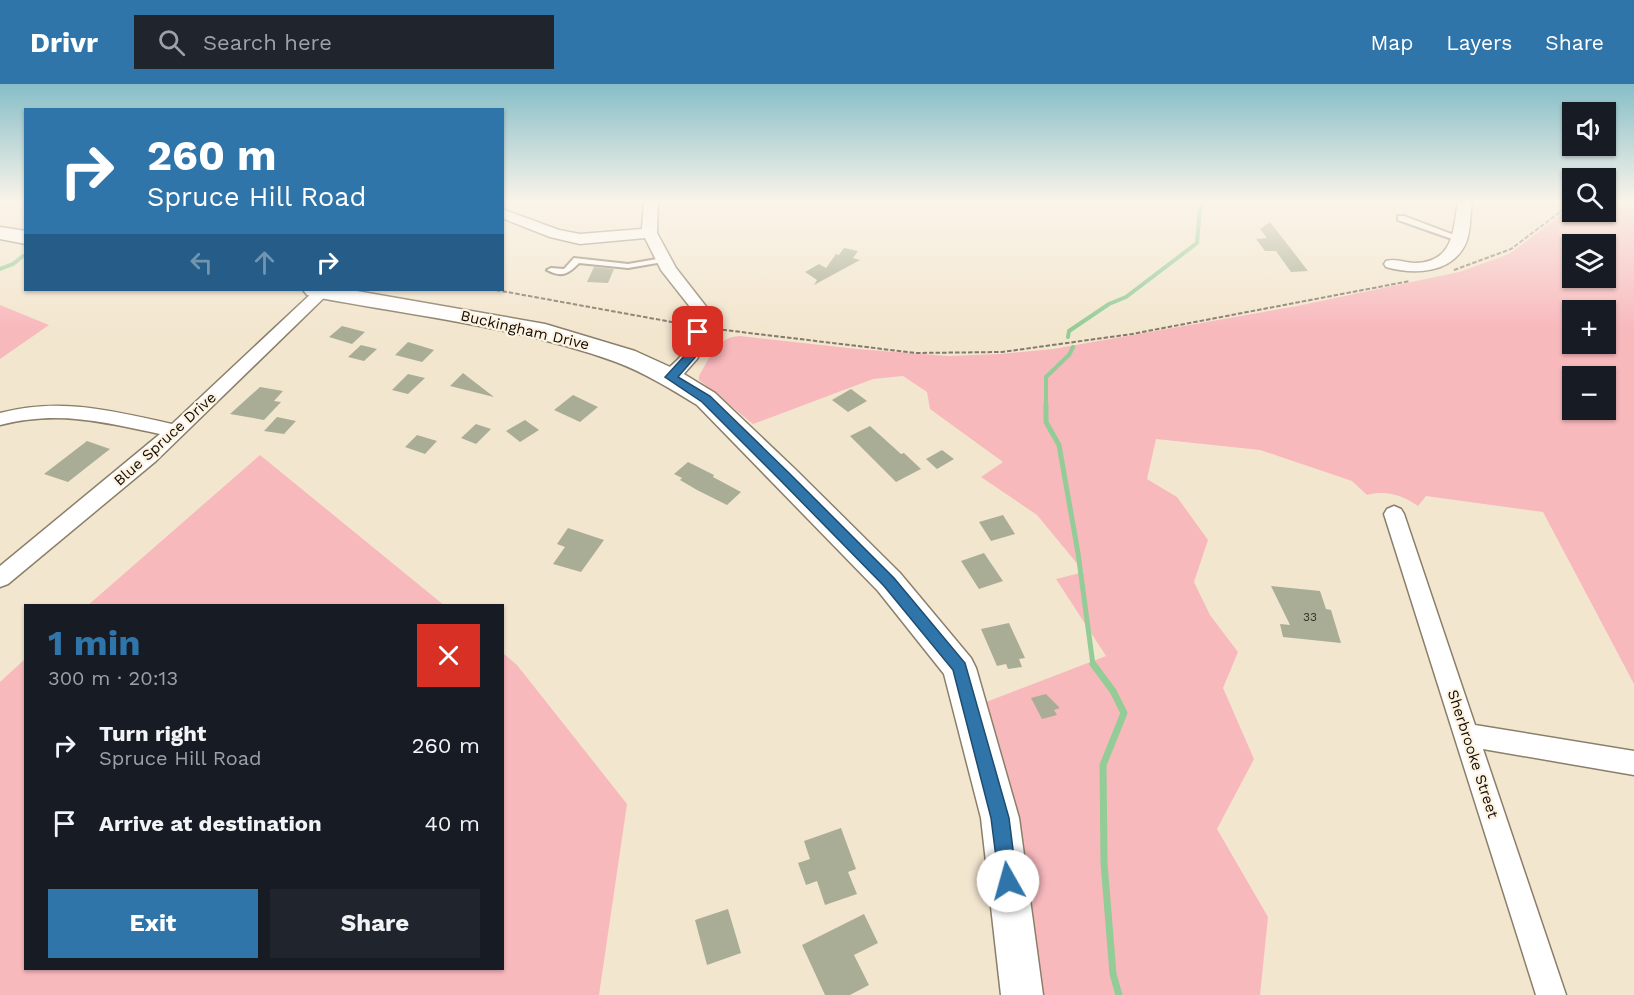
<!DOCTYPE html>
<meta charset="utf-8">
<style>
body{margin:0;font-family:"Work Sans",sans-serif;background:#20242c;color:#f1f3f6;height:100vh;display:flex;flex-direction:column;font-size:22px;white-space:nowrap}
*{box-sizing:border-box;margin:0}
p{font-size:20px;color:#9ea1a6}
.icon{flex:none;width:33px;height:33px;fill:none;stroke:currentColor;stroke-width:2;stroke-linecap:round;stroke-linejoin:round}
.map{position:relative;flex:1;overflow:hidden}
.details{position:absolute;left:24px;top:520px;width:480px;height:366px;display:flex;flex-direction:column;background:#171b24;border-radius:0px;box-shadow:0 2px 4px #0004}
.details>*{flex:none}
.top-card{position:absolute;left:24px;top:24px;width:480px;height:183px;border-radius:0px;box-shadow:0 2px 4px #0004;background:#2f75aa;color:#fff;overflow:hidden}
.fabs{position:absolute;left:1562px;top:18px;display:grid;gap:12px}
.fabs a{display:grid;place-items:center;width:54px;height:54px;border-radius:0px;background:#171b24;box-shadow:0 2px 4px #0004;font-size:30px}
.pin{position:absolute;display:grid;place-items:center;width:51px;height:51px;color:#fff;margin:-26px;border-radius:12px;box-shadow:0 3px 9px #0006}
.me{position:absolute;width:66px;margin:-33px;rotate:353deg;stroke-linejoin:round;filter:drop-shadow(0 0 4px #0008)}
.turn{display:flex;align-items:center;gap:21px;height:126px;padding:0 24px;font-size:27px}
.turn .icon{width:78px;height:78px;stroke-width:2.5}
.turn b{display:block;font-size:42px;line-height:51px}
.lanes{display:flex;align-items:center;height:57px;padding:0 24px;background:#0003;justify-content:center;gap:30px;direction:ltr}
.lanes .off{opacity:.35}
.round{display:grid;place-items:center;flex:none;width:63px;height:63px;border-radius:0px;background:#20242c}
.summary{display:flex;align-items:center;justify-content:space-between;height:102px;padding:0 24px}
h1{font-size:36px;font-weight:700;line-height:45px;color:#2f75aa}
.button{display:flex;gap:12px;margin-top:auto;padding:12px 24px}
.button a{flex:1;height:69px;border-radius:0px;background:#2f75aa;color:#fff;font-size:24px;font-weight:700;line-height:69px;text-align:center}
.button a+a{background:#20242c;color:#f1f3f6}
ul{padding:0;list-style:none}
li{display:flex;align-items:center;gap:18px;height:78px;padding:0 24px}
li div{flex:1}
li b{display:block;font-size:22px}
li em{font-style:normal}
header{display:flex;align-items:center;gap:36px;box-sizing:border-box;height:84px;padding:0 30px;background:#2f75aa;color:#fff}
header strong{font-size:28px}
nav{display:flex;gap:33px;margin-inline-start:auto;font-size:21px}
.search{width:420px;height:54px;background:#20242c;display:flex;align-items:center;gap:15px;box-sizing:border-box;padding:0 21px;border-radius:0px;color:#9ea1a6;font-size:22px}
.map>svg:first-child{display:block}
.green{fill:#f8b9bd;fill-rule:evenodd}
.lines{fill:none;stroke-linecap:round;stroke-linejoin:round}
.stream-far2{stroke:#93cc97;stroke-width:4}
.stream-far1{stroke:#93cc97;stroke-width:5}
.stream{stroke:#93cc97;stroke-width:7}
.building{fill:#aaad95}
.lane-casing{stroke:#8b7f6a;stroke-width:4}
.street-casing{stroke:#8b7f6a;stroke-width:3}
.secondary-casing{stroke:#8b7f6a;stroke-width:3}
.path{stroke:#837a6b;stroke-width:2;stroke-dasharray:4.5 2;stroke-linecap:butt}
.lane{fill:#fff;fill-rule:evenodd}
.street{fill:#fff;fill-rule:evenodd}
.secondary{fill:#fff;fill-rule:evenodd}
.route{fill:#2f75aa;stroke:#1f4c6e;stroke-width:1.5}
.labels{text-anchor:middle;stroke-width:4.5;stroke-linejoin:round;paint-order:stroke}
.number-label{font-size:12px;fill:#363428}
.street-label{font-size:15px;fill:#0f0b04;stroke:#fef3e1}
</style>
<header>
<strong>Drivr</strong>
<div class="search"><svg class="icon" aria-label="search" viewBox="0 0 24 24"><circle cx="10" cy="10" r="6"/><path d="M15 15l6 6"/></svg>Search here</div>
<nav><a>Map</a><a>Layers</a><a>Share</a></nav>
</header>
<div class="map">
<svg width="1634" height="911" viewBox="0 0 1634 911">
<rect width="100%" height="100%" fill="#f3e6cf"/>
<path class="green" d="M1605,117H1634V600L1543,428L1426,412L1418,422C1402,411 1387,406 1367,411L1352,397L1260,366L1156,355L1147,395L1177,413L1208,456L1194,498L1210,531L1238,568L1223,604L1254,675L1217,745L1268,833L1260,911H1042L1016,739L986,618L1106,572L1056,495L1084,488L1037,431L981,393L1003,378L930,325L927,308L903,292L873,295L753,340L699,296V292C710,274 716,253 740,252L857,265L949,272L999,270L1053,265L1297,222L1459,188L1509,170L1572,123V128H1605ZM1572,160H1605V194H1572ZM1572,226H1605V260H1572ZM1572,292H1605V326H1572Z
M0,221L49,241L0,275Z
M260,371L445,522H87Z
M503,569L517,581L627,720L599,911H0V598L25,575L26,885H502Z"/>
<g class="lines">
<path class="stream-far2" d="M0,185L13,180L23,172
M1068,253L1069,247L1109,220L1126,213L1197,159L1200,124L1205,117
M1046,322V293L1069,271L1073,263"/>
<path class="stream-far1" d="M1046,320V338L1059,361L1078,469L1093,581"/>
<path class="stream" d="M1093,580L1113,607L1124,629L1103,681L1104,779L1113,890L1119,911"/>
</g>
<path class="building" d="M1270,138L1284,156L1308,187L1291,188L1276,167H1265L1256,155L1267,154L1260,145Z
M844,164L858,167L853,174L860,176L814,201L817,196L805,188L819,180L826,184L836,170L839,171Z
M594,183L614,185L608,199L587,198Z
M342,242L365,248L352,260L329,253Z
M408,258L434,266L422,278L395,271Z
M361,261L377,265L364,277L348,273Z
M463,289L494,313L450,302Z
M408,290L425,294L408,310L392,306Z
M260,303L283,307L274,317L281,318L264,336L230,330Z
M851,305L867,317L848,328L832,316Z
M573,311L598,323L580,338L554,326Z
M277,333L296,337L284,350L264,347Z
M525,336L539,346L520,358L506,347Z
M476,340L491,345L476,360L461,354Z
M870,342L901,370L904,369L921,385L896,398L850,352Z
M417,351L437,357L425,370L405,363Z
M87,357L110,365L68,398L44,390Z
M942,366L954,375L937,385L926,375Z
M688,378L714,391L713,393L741,408L727,421L697,406L680,396L682,394L674,390Z
M1003,431L1015,450L991,457L979,438Z
M568,444L604,456L581,488L553,480L565,463L557,460Z
M984,469L1003,497L979,505L961,477Z
M1271,502L1320,507L1326,525L1331,526L1341,559L1283,553L1280,540L1290,541Z
M1009,539L1025,574L1019,575L1022,583L1008,585L1006,580L997,582L981,545Z
M1046,610L1060,624L1054,626L1057,631L1042,635L1031,614Z
M841,744L856,785L848,788L857,810L825,821L817,797L806,801L798,779L810,775L804,757Z
M728,825L741,869L707,881L695,836Z
M864,830L878,859L854,871L869,901L850,911H825L802,861Z"/>
<g class="lines">
<defs>
<path id="lane" d="M1398,132H1404L1462,154L1455,156L1398,136Z
M574,174L628,180L663,174L667,176L663,178L628,184L579,179C568,190 562,194 547,186L551,184L564,185Z"/>
<path id="street" d="M644,117H658L657,149L676,184L715,234L707,244L706,258L697,275L682,292L670,299L664,297L661,293C668,282 681,276 686,264C692,252 688,243 698,233L661,186L645,154L580,160L550,153L502,134V125L559,146L580,150L642,145Z
M1458,117H1472C1470,131 1471,147 1466,159C1452,190 1414,191 1386,183L1384,180L1386,177C1396,174 1405,179 1415,179C1454,178 1453,147 1458,117Z
M315,206L331,207L156,377L8,500L0,503V482L160,350C104,338 58,326 0,341V329C61,313 112,327 172,340Z
M1394,422L1401,425L1404,430L1475,641L1634,667V691L1483,665L1566,911H1536L1384,430L1387,425Z"/>
<path id="secondary" d="M0,143L26,147V160L0,155Z
M303,206H351L545,240L635,267L679,287L715,309L795,385L900,489L971,574L976,584L1019,734L1043,911H1001L981,734L944,590L878,507L697,321C671,305 645,289 616,278C519,243 415,232 315,213L307,211Z"/>
</defs>
<use href="#lane" class="lane-casing"/>
<use href="#street" class="street-casing"/>
<use href="#secondary" class="secondary-casing"/>
<path class="path" d="M1454,186L1511,165L1572,119
M496,206L683,240
M716,245L916,269L1002,268L1132,250L1410,197"/>
<use href="#lane" class="lane"/>
<use href="#street" class="street"/>
<use href="#secondary" class="secondary"/>
</g>
<linearGradient id="sky" x2="0" y2="1"><stop stop-color="#86bec8"/><stop offset="0.48" stop-color="#faf4e9"/><stop offset="1" stop-color="#faf4e9" stop-opacity="0"/></linearGradient>
<rect width="1634" height="244" fill="url(#sky)"/>
<path class="route" d="M698,244L704,248L698,270L678,293L710,312L789,389L894,494L965,579L1009,734L1017,797L1014,803L1008,806L1002,803L999,797L991,734L953,586L884,502L780,396L702,318L665,293L687,269L693,248Z"/>
<g class="labels">
<g class="number-label">
<text x="1310" y="537">33</text>
</g>
<g class="street-label">
<text transform="translate(525 246) rotate(13)" y="5">Buckingham Drive</text>
<text transform="translate(165 355) rotate(-42)" y="5">Blue Spruce Drive</text>
<text transform="translate(1473 670) rotate(72)" y="5">Sherbrooke Street</text>
</g>
</g>
</svg>
<div class="fabs">
<a><svg class="icon" aria-label="sound" viewBox="0 0 24 24"><path d="M4 9h4l5-4v14l-5-4H4zM17 9q2 3 0 6"/></svg></a>
<a><svg class="icon" aria-label="search" viewBox="0 0 24 24"><circle cx="10" cy="10" r="6"/><path d="M15 15l6 6"/></svg></a>
<a><svg class="icon" aria-label="layers" viewBox="0 0 24 24"><path d="M12 4l9 5-9 5-9-5zM3 14l9 5 9-5"/></svg></a>
<a>+</a>
<a>−</a>
</div>
<div class="pin" style="left:698px;top:248px;background:#d93025"><svg class="icon" aria-label="arrive" viewBox="0 0 24 24"><path d="M6 21V4h12l-3 4 3 4H6"/></svg></div>
<svg class="me" style="left:1008px;top:797px" viewBox="-20 -20 40 40"><circle r="19" fill="#fff"/><path d="M0-13L10 11 0 6-10 11z" fill="#2f75aa"/></svg>
<div class="top-card">
<div class="turn"><svg class="icon" aria-label="right" viewBox="0 0 24 24"><path d="M7 20v-9h11M14 6l5 5-5 5"/></svg><div><b>260 m</b>Spruce Hill Road</div></div>
<div class="lanes"><svg class="icon off" aria-label="left" viewBox="0 0 24 24"><path d="M17 20v-9H6M10 6l-5 5 5 5"/></svg><svg class="icon off" aria-label="ahead" viewBox="0 0 24 24"><path d="M12 20V5M6 11l6-6 6 6"/></svg><svg class="icon" aria-label="right" viewBox="0 0 24 24"><path d="M7 20v-9h11M14 6l5 5-5 5"/></svg></div>
</div>
<section class="details">
<div class="summary"><div><h1>1 min</h1><p>300 m · 20:13</p></div><a class="round" style="background:#d93025;color:#fff"><svg class="icon" aria-label="close" viewBox="0 0 24 24"><path d="M6 6l12 12M18 6L6 18"/></svg></a></div>
<ul>
<li><svg class="icon" aria-label="right" viewBox="0 0 24 24"><path d="M7 20v-9h11M14 6l5 5-5 5"/></svg><div><b>Turn right</b><p>Spruce Hill Road</p></div><em>260 m</em></li>
<li><svg class="icon" aria-label="arrive" viewBox="0 0 24 24"><path d="M6 21V4h12l-3 4 3 4H6"/></svg><div><b>Arrive at destination</b></div><em>40 m</em></li>
</ul>
<div class="button"><a>Exit</a><a>Share</a></div>
</section>
</div>
